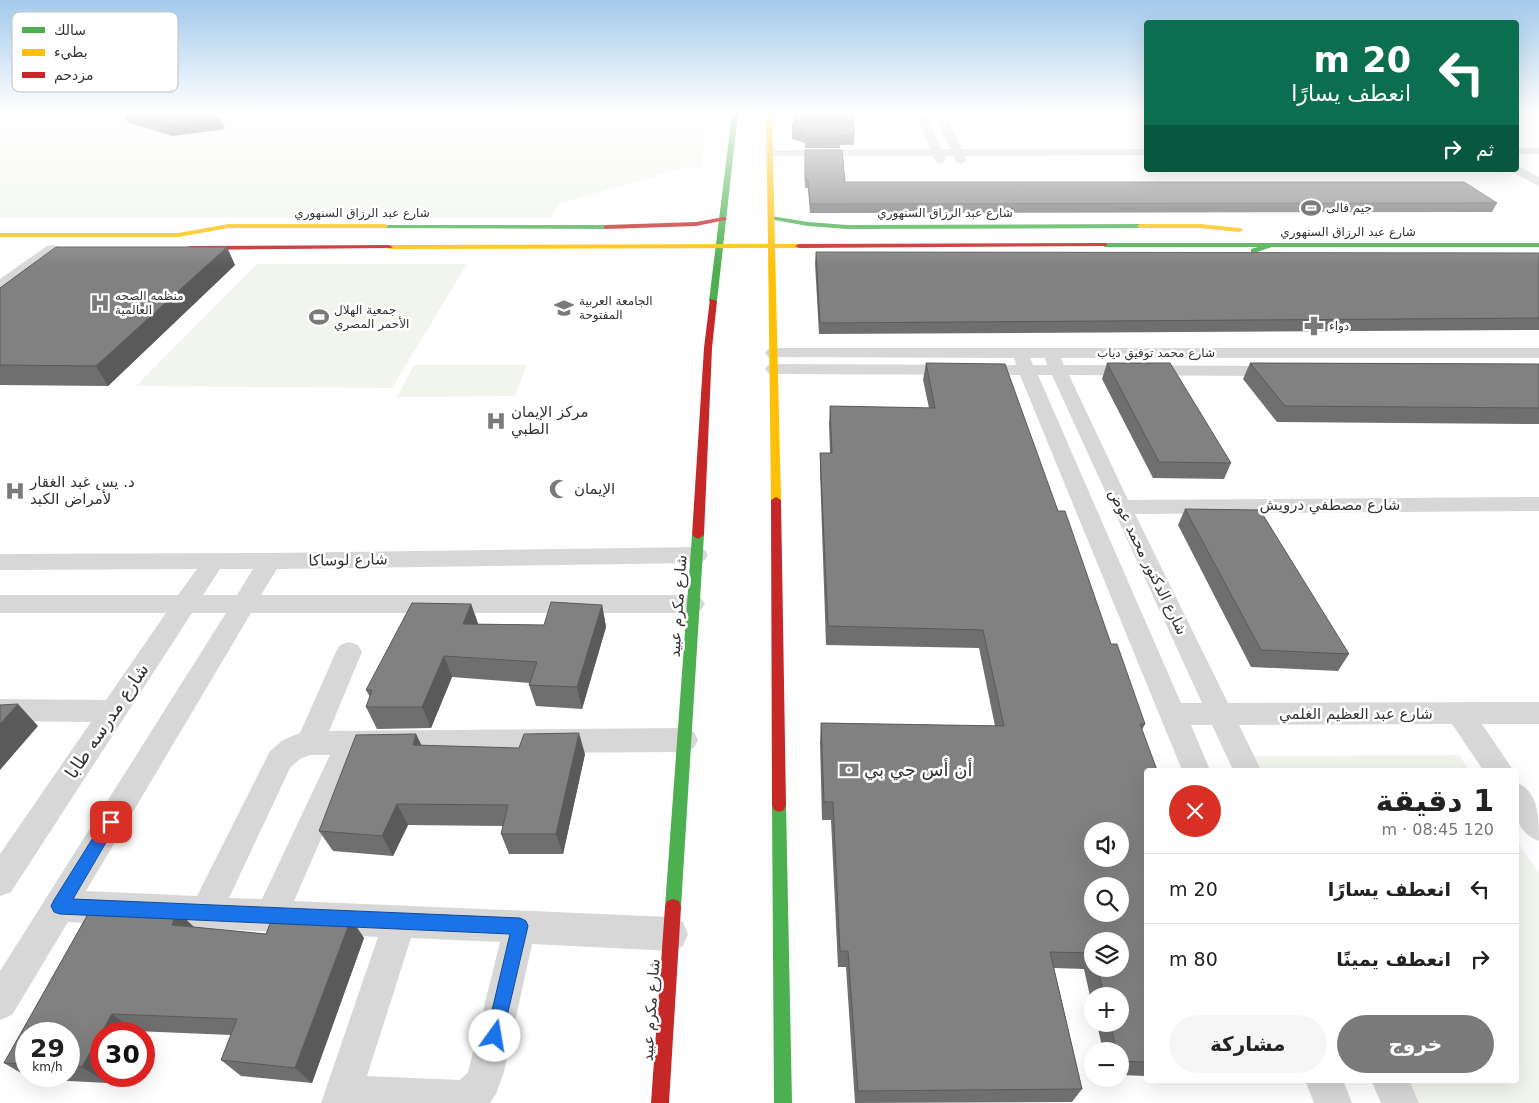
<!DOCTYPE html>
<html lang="ar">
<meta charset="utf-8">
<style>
body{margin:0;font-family:"DejaVu Sans","Noto Sans Arabic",sans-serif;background:#f6f6f6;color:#222;direction:rtl;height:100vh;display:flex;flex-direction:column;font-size:19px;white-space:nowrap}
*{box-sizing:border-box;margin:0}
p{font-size:16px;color:#767676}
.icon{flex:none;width:28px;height:28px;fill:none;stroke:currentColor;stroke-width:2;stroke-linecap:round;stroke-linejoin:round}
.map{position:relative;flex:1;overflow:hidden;direction:ltr}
.drawer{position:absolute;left:1144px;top:768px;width:375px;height:315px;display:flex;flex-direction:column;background:#fff;border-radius:5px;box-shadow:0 5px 20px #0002;direction:rtl}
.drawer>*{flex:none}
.hud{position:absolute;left:1144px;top:20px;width:375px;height:152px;border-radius:5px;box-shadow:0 5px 20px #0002;direction:rtl;background:#0b6e4f;color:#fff;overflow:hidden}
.controls{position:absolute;left:1084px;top:822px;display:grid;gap:10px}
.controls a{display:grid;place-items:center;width:45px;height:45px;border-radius:50%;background:#fff;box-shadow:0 5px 20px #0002;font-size:25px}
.speed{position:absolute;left:15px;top:1022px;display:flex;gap:10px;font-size:25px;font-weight:700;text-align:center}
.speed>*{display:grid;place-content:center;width:65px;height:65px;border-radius:50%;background:#fff;box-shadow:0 5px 20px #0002;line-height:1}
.speed small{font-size:12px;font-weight:400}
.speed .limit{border:8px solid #d22;background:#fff;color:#111}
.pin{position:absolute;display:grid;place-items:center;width:42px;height:42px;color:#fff;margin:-21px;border-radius:10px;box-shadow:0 2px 8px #0006}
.me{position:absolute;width:55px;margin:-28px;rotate:13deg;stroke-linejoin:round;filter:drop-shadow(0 0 4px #0008)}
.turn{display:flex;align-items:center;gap:18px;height:105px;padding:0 25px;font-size:22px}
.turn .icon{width:65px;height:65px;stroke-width:2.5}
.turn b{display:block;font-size:35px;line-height:42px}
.then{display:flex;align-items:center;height:48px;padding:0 25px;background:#0003;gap:10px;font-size:19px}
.round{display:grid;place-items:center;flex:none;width:52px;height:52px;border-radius:26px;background:#f6f6f6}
.summary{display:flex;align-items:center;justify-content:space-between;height:85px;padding:0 25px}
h1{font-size:30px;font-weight:700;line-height:38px}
.cta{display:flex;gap:10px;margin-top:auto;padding:10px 25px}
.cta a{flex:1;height:58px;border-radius:30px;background:#7a7a7a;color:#fff;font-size:20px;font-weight:700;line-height:58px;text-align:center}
.cta a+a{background:#f6f6f6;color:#222}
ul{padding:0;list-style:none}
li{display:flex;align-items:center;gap:15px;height:70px;padding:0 25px;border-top:1px solid #e0e0e0}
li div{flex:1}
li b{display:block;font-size:19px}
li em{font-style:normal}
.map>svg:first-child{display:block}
.green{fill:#f1f5ed}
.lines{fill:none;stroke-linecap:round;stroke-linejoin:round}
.street{fill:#d7d7d7;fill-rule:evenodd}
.fast{fill:#4caf50;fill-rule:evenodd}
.slow{fill:#ffc107;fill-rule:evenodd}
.jam{fill:#c62828;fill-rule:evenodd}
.wall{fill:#6f6f6f;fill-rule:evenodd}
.shaded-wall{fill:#5a5a5a}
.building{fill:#818181;stroke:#5a5a5a;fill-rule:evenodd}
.route{fill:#1a73e8;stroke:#114b97}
.labels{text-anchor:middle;stroke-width:5;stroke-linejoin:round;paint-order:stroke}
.far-poi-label{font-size:12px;fill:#333;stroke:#fff;text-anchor:start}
.far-street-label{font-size:12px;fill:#333;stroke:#fff}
.poi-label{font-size:15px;fill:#333;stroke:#fff;text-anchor:start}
.street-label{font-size:15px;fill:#333;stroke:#fff}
.near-street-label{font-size:18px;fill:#333;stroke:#fff}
.near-poi-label{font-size:18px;fill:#333;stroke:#fff;text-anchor:start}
.key{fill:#fff;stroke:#c2c2c2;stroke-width:1}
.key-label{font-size:14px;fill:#333}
</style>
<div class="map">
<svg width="1539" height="1103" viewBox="0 0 1539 1103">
<rect width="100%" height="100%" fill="#fff"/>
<path class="green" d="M7,113H707L702,167H686L559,204L550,218H0V116Z
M257,264H467L392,388L136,386Z
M414,365H527L515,396L397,397Z
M1459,755L1469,770H1260L1254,756Z
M1516,840L1539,873V1103H1419L1408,1080H1516Z"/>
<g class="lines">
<path class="street" d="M916,113H926L941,149H950L934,113H944L962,149H1146V155L965,156L967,160L961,164L957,162L953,156H944L946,160L940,164L936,162L933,156H770L764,153L770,150L930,149Z
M1516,148H1539V154H1516Z
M1516,165L1539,177V186L1512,172L1511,170H1516Z
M52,245L57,246L59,249L57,252L5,289L0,291V279L47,246Z
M774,348H1539V358H1061L1064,365L1278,366L1284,367L1287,371L1284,375L1278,376L1069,375L1128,500L1539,497V511L1135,514L1228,703L1539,702V724H1482L1513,770H1483L1452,724L1239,725L1261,770H1233L1212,725H1191L1210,770H1182L1020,375L774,374L768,373L765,369L768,365L774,364L1016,365L1014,358L768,357L765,353L768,349ZM1030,358H1045L1047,365H1033ZM1038,375H1052L1202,703H1181Z
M697,547L705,550L708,555L705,560L697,563L277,569L261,595H693L701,598L705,604L701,610L693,613H251L86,891L197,896L270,751L283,740L300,733L336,652L340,645L349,642L358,645L362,652L329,731L684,728L694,732L698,740L694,748L684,752L358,754L294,901L671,917L683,922L688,934L683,946L671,951L532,944L504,1072L496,1094L490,1103H321L378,937L68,922L12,1015L0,1020V971L226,613H192L11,892L0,896V854L91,722L0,721V699L106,700L166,613H0V595H178L197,569L0,570V554L270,553ZM220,569H253L237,595H203ZM310,755H330L262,899L229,898L290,768L300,759ZM411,938L500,942L468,1072L460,1080L367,1076Z
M1516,782C1539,792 1539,816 1539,841C1511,830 1516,807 1516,782Z
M1305,1080H1343L1352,1103H1314Z
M1371,1080H1409L1419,1103H1381Z"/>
<path class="fast" d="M732,113H738L717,301L713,303L709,301Z
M771,216L808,222L847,225L1140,224L1143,226L1140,228L847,229L808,226L769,219V217Z
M383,225H606L609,227L606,229L385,228L383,227Z
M1539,243V247H1272L1254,253H1251V249L1258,247H1105L1101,245L1105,243Z
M698,531L704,535L681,907L679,913L673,915L667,913L665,907L692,535Z
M779,798L784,800L786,805L792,1103H774L772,805L774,800Z"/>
<path class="slow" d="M766,113H772L775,244H799L803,246L799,248H775L781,500L780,502L776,503L771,500L768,248L389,249L385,247L389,245L768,244Z
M229,224H385L388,226L385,228H229L178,237H0V233H178Z
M1200,224L1240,228L1243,230L1240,232L1200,228H1140L1137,226L1140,224Z"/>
<path class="jam" d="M724,217L727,219L726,220L696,226L606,229L603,227L606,225L696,222Z
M1105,243L1107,244V246L799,248L795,246L799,244Z
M389,245L393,247L391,248L190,250L186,248L190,246Z
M710,299L717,301L712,348L704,535L698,539L692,535L704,348Z
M776,497L781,500L786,805L784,810L779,812L774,810L772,805L771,500Z
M673,899L679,901L681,907L669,1103H651L665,907L667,901Z"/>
</g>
<path class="wall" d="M123,112H203L220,118L225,129L172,136L127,122Z
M792,129L854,136V145H840V148H805V143L792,139Z
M805,150L845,182L1497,203L1492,212L810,213L808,188H805Z
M816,252L1539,253V330L819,334L815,263Z
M235,265L108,386L0,385V288Z
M926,363L1058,511L1111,644L1145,724L1142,730L1146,770V1076L1120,1075V1051H1103L1097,1024H1120V996H1092V1005L1084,969L1054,968L1082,1089L1072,1102L855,1103L846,967H838L831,820H822L820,742L821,723L995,726L979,648L826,645L820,471V453H830L829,424L830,406L929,408L923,380ZM1092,941L1120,969H1092Z
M1107,363L1231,463L1224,479L1153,478L1102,379Z
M1250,363L1539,364V424L1277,422L1243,379Z
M1185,509L1349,654L1338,671L1251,667L1178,525Z
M471,604L478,624L544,625L602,605L606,627L582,709L536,706L529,685L530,683L452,677L431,728L377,729L366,707L370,697L366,690Z
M416,734L421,745L585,754L563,854H509L501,834L503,826L408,825L393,856L333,851L319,831Z
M92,907L177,911L194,927L266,934L273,916L351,919L364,938L312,1083L241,1076L221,1060L231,1035L135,1031L133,1034H101V1076H110L107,1083L32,1079L26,1076H69V1034H26V1076L4,1063Z"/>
<path class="shaded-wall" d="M220,118L225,129L172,136L167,124Z
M227,247L235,265L108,386L96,366Z
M471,604L479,626L463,624Z
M602,605L606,627L582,709L577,687Z
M444,656L452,677L431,728L422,707Z
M18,704L38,726L0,770V724Z
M579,733L585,754L563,854L556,834Z
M416,734L426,755L413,745Z
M397,804L408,825L393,856L382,836Z
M177,911L197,930L172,925Z
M351,919L364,938L312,1083L295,1068Z
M112,1014L135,1031L133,1034H101V1076H110L107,1083L82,1067Z"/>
<path class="building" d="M128,112H203L220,118L167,124Z
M796,112H853L854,136L841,135V138H805V134L792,129Z
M805,150H842L845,182H1464L1497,203L810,204L808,180H805Z
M56,247H227L96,366L0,365V288Z
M816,252L1539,253V318L820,323Z
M926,363L1005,364L1058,511H1065L1111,644H1117L1145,724H1140L1157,770H1146V1062L1120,1061V1051H1117L1110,1024H1120V996H1104L1098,969H1120V941H1092V953L1050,952L1082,1089L858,1091L848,951H840L833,802H824L821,723L1004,726L983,630L828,626L820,453H832L830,406L935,408ZM1092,831H1120V859H1092ZM1092,886H1120V914H1092Z
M1107,363H1170L1231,463L1159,462Z
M1250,363L1539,364V408L1285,406Z
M1185,509L1260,510L1349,654L1261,650Z
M551,602L602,605L577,687L529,685L537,662L444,656L422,707H366L372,690H366L412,603L471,604L463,624L544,625Z
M18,704L0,724V705Z
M579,733L556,834H501L508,805L397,804L382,836L319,831L356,735L416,734L413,745L519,748L524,734Z
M92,907L177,911L172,925L266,934L273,916L351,919L295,1068L221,1060L237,1019L112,1014L82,1067L69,1066V1034H26V1064L4,1063Z"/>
<linearGradient id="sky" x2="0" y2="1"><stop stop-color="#a3caec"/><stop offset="0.42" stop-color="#fff"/><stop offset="1" stop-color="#fff" stop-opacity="0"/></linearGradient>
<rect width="1539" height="267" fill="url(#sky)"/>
<path class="route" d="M111,815L116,817L118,822L73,899L520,918L526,921L528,926L501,1042L495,1045L488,1042L486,1036L510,934L60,914L54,912L51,906L54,900L106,817Z"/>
<defs>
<symbol id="stadium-bare" viewBox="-9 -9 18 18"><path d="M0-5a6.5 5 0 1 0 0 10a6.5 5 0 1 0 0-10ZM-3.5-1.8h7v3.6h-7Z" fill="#7a7a7a" stroke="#fff" stroke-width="2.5" paint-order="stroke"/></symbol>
<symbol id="hospital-bare" viewBox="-9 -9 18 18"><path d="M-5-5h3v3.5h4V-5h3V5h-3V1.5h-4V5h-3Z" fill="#7a7a7a" stroke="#fff" stroke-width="2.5" paint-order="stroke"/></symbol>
<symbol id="university-bare" viewBox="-9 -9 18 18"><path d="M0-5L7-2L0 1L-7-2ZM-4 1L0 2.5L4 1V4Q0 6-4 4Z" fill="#7a7a7a" stroke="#fff" stroke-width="2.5" paint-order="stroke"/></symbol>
<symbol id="pharmacy-bare" viewBox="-9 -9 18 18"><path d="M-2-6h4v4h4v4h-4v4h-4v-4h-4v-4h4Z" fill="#7a7a7a" stroke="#fff" stroke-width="2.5" paint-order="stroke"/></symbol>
<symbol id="mosque-bare" viewBox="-9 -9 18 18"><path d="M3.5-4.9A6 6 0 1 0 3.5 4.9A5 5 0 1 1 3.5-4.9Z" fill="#7a7a7a" stroke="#fff" stroke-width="2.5" paint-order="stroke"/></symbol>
<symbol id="bank-bare" viewBox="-9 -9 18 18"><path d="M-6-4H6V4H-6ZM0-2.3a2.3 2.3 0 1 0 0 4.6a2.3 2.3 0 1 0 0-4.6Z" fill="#7a7a7a" stroke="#fff" stroke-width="2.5" paint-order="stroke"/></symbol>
</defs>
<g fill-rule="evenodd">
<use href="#stadium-bare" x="1297" y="194" width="28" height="28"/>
<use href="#hospital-bare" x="86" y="289" width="28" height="28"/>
<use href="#university-bare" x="550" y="294" width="28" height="28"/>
<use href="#stadium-bare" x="305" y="303" width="28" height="28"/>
<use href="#pharmacy-bare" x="1300" y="312" width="28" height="28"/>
<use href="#hospital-bare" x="482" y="407" width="28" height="28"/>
<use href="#mosque-bare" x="545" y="475" width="28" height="28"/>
<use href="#hospital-bare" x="1" y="477" width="28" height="28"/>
<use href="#bank-bare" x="835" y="756" width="28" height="28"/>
</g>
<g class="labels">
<g class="far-poi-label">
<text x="1326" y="212">جيم فالى</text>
<text x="115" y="300">منظمه الصحه<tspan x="115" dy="14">العالمية</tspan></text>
<text x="579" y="305">الجامعة العربية<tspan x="579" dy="14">المفتوحة</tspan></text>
<text x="334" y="314">جمعية الهلال<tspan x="334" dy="14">الأحمر المصري</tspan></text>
<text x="1329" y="330">دواء</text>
</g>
<g class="far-street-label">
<text x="362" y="217">شارع عبد الرزاق السنهوري</text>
<text x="945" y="217">شارع عبد الرزاق السنهوري</text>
<text x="1348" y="236">شارع عبد الرزاق السنهوري</text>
<text x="1156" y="357">شارع محمد توفيق دياب</text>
</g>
<g class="poi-label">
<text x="511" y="417">مركز الإيمان<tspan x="511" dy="17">الطبي</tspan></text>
<text x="30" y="487">د. يس غبد الغقار<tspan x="30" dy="17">لأمراض الكبد</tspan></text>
<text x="574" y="494">الإيمان</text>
</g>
<g class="street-label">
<text x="1330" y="510">شارع مصطفي درويش</text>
<text transform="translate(348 560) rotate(-1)" y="5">شارع لوساكا</text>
<text transform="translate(1148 562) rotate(64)" y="5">شارع الدكتور محمد عوض</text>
<text transform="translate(678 606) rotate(-86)" y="5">شارع مكرم عبيد</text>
<text x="1356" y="719">شارع عبد العظيم الغلمي</text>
<text transform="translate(651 1010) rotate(-86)" y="5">شارع مكرم عبيد</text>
</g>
<g class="near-street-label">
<text transform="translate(107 721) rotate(-56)" y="6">شارع مدرسه طابا</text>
</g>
<g class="near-poi-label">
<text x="864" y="776">أن أس جي بي</text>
</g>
</g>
<rect x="12" y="12" width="166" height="80" rx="8" class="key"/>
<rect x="22" y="27" width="23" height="6" fill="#4caf50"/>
<rect x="22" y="49" width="23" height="7" fill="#ffc107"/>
<rect x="22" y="72" width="23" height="6" fill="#c62828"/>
<g class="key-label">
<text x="54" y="35">سالك</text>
<text x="54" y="57">بطيء</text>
<text x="54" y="80">مزدحم</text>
</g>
</svg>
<div class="controls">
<a><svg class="icon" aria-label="sound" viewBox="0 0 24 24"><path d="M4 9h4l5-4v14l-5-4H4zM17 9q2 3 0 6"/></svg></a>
<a><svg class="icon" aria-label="search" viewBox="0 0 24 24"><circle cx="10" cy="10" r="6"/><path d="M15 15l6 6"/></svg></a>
<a><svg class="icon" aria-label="layers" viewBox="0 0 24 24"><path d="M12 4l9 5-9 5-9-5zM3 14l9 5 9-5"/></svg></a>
<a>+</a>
<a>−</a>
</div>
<div class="speed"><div>29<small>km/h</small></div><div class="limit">30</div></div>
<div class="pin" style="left:111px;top:822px;background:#d93025"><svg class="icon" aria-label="arrive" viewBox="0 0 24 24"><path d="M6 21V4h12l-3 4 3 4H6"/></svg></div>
<svg class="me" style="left:495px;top:1036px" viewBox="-20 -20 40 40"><circle r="19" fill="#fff"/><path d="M0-13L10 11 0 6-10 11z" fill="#1a73e8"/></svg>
<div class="hud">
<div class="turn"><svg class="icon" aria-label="left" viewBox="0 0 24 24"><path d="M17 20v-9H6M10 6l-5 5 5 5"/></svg><div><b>20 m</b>انعطف يسارًا</div></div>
<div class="then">ثم<svg class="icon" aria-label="right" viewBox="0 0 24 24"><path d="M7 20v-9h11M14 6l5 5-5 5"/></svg></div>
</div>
<section class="drawer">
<div class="summary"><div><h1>1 دقيقة</h1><p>120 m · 08:45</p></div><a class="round" style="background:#d93025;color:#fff"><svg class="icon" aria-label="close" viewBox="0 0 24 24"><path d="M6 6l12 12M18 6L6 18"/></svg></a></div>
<ul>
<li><svg class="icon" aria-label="left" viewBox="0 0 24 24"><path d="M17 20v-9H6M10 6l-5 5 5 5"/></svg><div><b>انعطف يسارًا</b></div><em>20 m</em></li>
<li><svg class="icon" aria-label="right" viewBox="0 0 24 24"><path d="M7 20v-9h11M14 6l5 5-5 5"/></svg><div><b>انعطف يمينًا</b></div><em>80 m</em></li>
</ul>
<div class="cta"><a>خروج</a><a>مشاركة</a></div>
</section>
</div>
